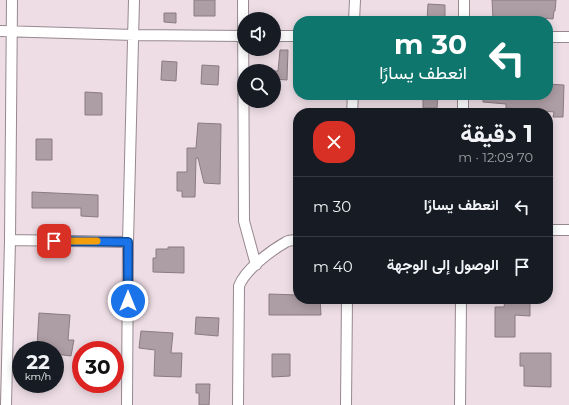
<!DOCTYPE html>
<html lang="ar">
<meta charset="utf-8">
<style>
body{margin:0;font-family:Montserrat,Vazirmatn,sans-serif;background:#20242c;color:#f1f3f6;direction:rtl;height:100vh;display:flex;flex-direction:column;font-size:15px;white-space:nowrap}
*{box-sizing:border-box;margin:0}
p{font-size:13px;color:#9ea1a6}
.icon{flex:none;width:22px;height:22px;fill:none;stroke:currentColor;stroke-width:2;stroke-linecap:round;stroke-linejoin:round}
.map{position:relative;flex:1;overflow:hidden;direction:ltr}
.side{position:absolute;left:293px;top:108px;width:260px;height:196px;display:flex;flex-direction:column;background:#171b24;border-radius:16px;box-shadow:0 2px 10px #0003;direction:rtl}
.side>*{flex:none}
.banner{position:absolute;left:293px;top:16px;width:260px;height:84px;border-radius:16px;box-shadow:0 2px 10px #0003;direction:rtl;background:#0f766e;color:#fff;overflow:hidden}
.controls{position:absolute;left:237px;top:12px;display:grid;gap:8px}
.controls a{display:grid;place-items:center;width:44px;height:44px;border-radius:50%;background:#171b24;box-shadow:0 2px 10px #0003;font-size:20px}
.speed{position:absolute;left:12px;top:341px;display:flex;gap:8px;font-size:20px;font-weight:700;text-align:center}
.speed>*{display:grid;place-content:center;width:52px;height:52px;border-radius:50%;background:#171b24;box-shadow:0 2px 10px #0003;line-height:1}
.speed small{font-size:10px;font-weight:400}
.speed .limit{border:6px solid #d22;background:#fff;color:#111}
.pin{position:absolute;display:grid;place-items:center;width:34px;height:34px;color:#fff;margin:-17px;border-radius:8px;box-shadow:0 2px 6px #0006}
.me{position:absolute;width:44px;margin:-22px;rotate:0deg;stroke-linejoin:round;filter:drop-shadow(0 0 3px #0008)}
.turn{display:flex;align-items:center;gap:14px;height:84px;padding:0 20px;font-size:18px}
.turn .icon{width:52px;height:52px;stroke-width:2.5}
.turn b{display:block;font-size:28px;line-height:34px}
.round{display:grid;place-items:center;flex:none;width:42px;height:42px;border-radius:16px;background:#20242c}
.overview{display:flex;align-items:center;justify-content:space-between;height:68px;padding:0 20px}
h1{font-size:24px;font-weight:700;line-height:30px}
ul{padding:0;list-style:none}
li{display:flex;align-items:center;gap:12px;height:60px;padding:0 20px;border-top:1px solid #363941}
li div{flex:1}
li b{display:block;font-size:15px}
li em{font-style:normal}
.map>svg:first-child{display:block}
.building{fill:#ad9da5;stroke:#8a7b82}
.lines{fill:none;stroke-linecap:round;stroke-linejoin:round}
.street-casing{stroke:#978890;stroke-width:12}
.street{stroke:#fff;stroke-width:10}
.route-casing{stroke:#114b97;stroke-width:10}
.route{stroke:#1a73e8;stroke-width:7}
.slow{stroke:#f59e0b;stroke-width:7}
</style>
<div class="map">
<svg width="569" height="405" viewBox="0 0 569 405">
<rect width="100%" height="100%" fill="#eedde5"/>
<path class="building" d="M194,0H215V16H194Z
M492,0H556L555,11H554L553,19L528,17L493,19Z
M428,4L445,5V21H427Z
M164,13H176V23L164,22Z
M280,50H288L287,80L274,79V71H278Z
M162,61L177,62L176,81L161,80Z
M202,65L219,66L218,85L201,84Z
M548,84L564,85L563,117H553L554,112L506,108V104L483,102V95H548Z
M85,92L102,93V115H85Z
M423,95H438L437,108H423Z
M198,123L221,124L220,184L204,183L198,158H196L195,197H182V191H177V172H187V148H196Z
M36,139H52V160H36Z
M32,192L98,195V217L81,216V208H32Z
M168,247H184V273L153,272V258H156V249H168Z
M269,294L298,295V299H320L321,315H269Z
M505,300L530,303V316L515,315V337H495V307H504Z
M39,313L70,315L68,340H74L71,356L55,354V347L37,346Z
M196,317L219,318L218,336L195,334Z
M141,331L173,333L171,353H182L181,377L154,376L155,350L139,348Z
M520,353H551V387L524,386V366H520Z
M272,354H290V376L272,377Z
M196,384H210L209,405H199V393H196Z"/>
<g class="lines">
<defs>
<path id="street" d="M243,0L244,221L256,265
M354,21L355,0
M464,21V0
M0,31L134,35L244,36
M274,36H298
M548,37H569
M352,113L353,95
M463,113V95
M548,230H569
M10,240L128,242
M6,405L10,240L12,0
M127,405L128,242L134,0
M238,405L239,286C245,270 270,251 286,242C289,240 294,240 298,240
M346,405L347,299
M460,405L461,299"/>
</defs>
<use href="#street" class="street-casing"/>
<use href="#street" class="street"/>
</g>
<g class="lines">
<defs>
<path id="route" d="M54,241L128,242V301"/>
</defs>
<use href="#route" class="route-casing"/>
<use href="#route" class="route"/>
<path class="slow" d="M71,241H97"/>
</g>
</svg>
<div class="controls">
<a><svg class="icon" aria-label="sound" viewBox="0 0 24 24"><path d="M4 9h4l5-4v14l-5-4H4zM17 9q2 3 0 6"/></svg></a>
<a><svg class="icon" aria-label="search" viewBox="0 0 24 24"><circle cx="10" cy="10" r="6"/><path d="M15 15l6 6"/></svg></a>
</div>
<div class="speed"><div>22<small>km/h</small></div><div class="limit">30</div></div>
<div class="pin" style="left:54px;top:241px;background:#d93025"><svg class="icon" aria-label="arrive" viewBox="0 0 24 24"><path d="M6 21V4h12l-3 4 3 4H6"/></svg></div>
<svg class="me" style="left:128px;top:301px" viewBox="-20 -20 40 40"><circle r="17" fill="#1a73e8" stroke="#fff" stroke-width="3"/><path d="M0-11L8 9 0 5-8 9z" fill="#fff"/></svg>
<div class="banner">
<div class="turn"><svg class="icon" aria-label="left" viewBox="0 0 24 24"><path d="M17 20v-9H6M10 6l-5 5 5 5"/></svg><div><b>30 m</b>انعطف يسارًا</div></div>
</div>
<section class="side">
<div class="overview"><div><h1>1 دقيقة</h1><p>70 m · 12:09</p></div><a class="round" style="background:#d93025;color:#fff"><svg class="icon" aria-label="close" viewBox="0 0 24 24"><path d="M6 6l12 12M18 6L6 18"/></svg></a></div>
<ul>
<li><svg class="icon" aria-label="left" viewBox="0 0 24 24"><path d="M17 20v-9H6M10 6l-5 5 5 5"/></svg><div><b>انعطف يسارًا</b></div><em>30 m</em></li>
<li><svg class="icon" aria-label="arrive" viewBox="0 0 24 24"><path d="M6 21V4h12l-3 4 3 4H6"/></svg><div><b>الوصول إلى الوجهة</b></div><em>40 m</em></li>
</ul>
</section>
</div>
